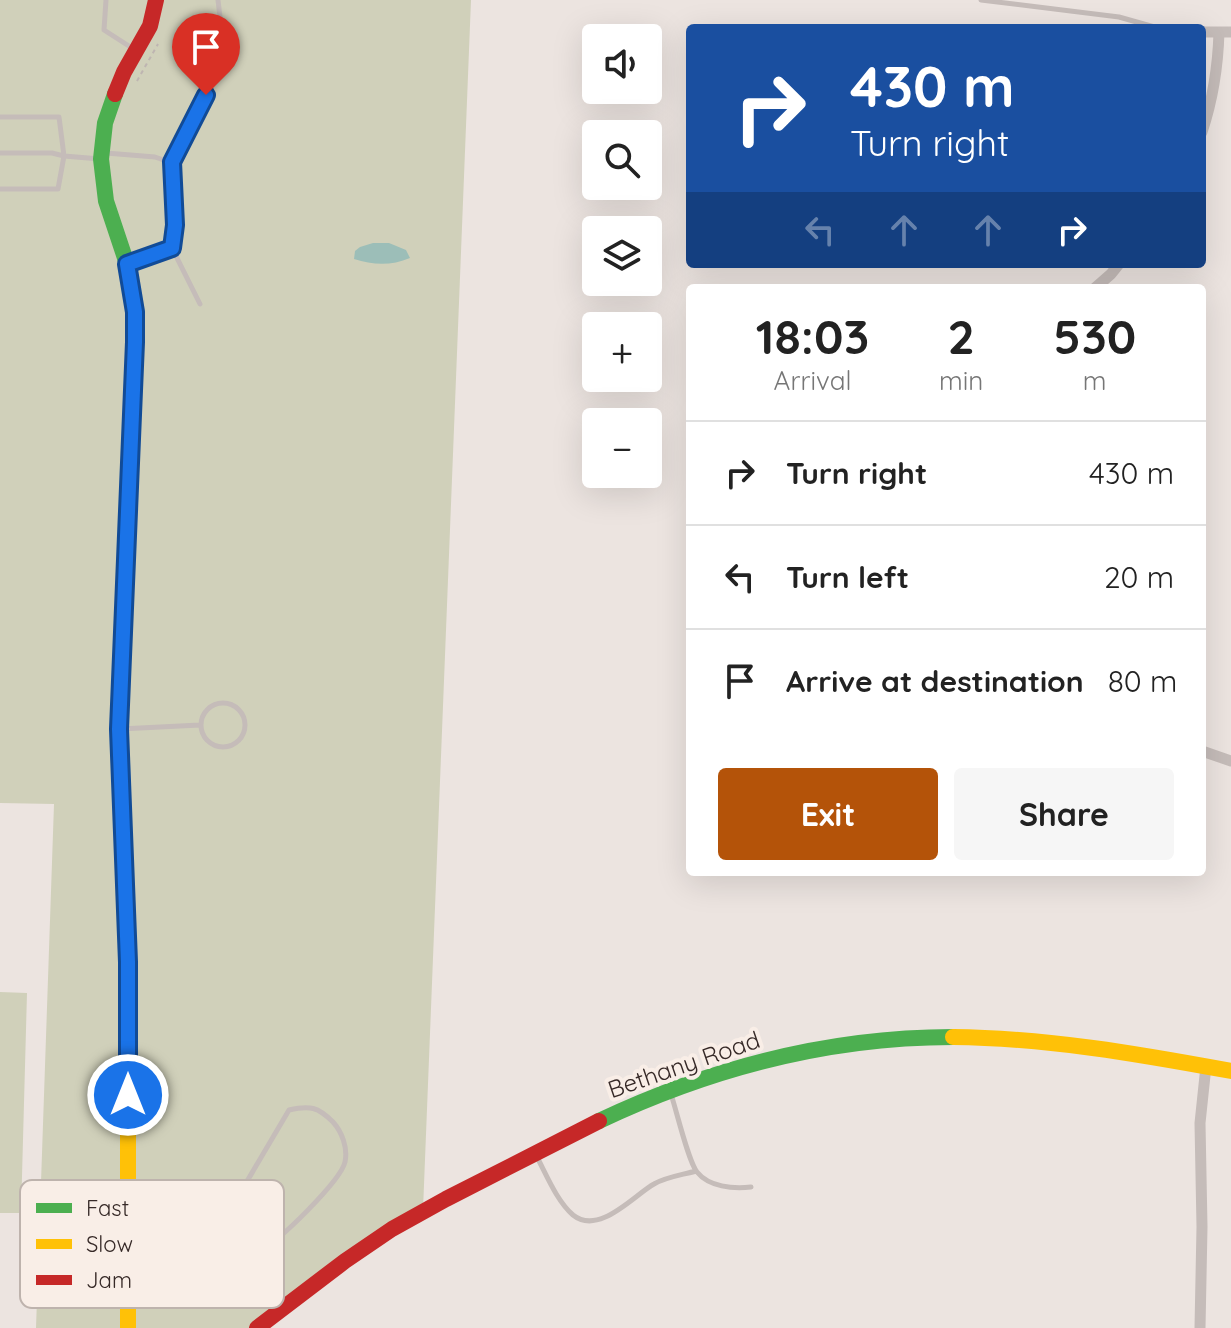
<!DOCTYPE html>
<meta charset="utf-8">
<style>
body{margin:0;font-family:Quicksand,sans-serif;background:#f6f6f6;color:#222;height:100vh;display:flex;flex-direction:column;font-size:30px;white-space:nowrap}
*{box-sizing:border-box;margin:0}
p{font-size:26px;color:#767676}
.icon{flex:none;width:44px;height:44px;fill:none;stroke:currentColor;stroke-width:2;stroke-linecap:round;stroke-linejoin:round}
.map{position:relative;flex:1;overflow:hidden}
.details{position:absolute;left:686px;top:284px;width:520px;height:592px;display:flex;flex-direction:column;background:#fff;border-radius:8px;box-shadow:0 8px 32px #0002}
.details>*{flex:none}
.guide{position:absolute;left:686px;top:24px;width:520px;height:244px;border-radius:8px;box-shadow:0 8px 32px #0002;background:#1a4fa0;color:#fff;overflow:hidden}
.controls{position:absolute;left:582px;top:24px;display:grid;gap:16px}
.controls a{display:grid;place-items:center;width:80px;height:80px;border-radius:8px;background:#fff;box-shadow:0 8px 32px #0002;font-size:40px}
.pin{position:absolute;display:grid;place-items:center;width:68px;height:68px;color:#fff;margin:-82px -34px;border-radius:50% 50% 50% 0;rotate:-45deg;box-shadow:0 0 8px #0007}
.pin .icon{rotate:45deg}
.me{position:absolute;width:88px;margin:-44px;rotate:0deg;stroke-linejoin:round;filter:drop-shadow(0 0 6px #0008)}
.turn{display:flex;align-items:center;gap:28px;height:168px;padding:0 32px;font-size:36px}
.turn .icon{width:104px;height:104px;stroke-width:2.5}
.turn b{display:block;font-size:56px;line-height:68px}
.lanes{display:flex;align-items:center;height:76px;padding:0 32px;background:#0003;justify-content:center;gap:40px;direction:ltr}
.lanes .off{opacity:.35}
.eta{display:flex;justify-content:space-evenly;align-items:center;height:136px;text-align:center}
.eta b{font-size:48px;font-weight:700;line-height:56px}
.button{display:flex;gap:16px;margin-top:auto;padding:16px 32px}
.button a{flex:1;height:92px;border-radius:8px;background:#b45309;color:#fff;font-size:32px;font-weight:700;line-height:92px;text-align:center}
.button a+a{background:#f6f6f6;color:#222}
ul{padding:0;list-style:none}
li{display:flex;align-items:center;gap:24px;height:104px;padding:0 32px;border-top:2px solid #e0e0e0}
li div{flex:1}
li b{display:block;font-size:30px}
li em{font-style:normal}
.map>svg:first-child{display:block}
.green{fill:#d0d0ba}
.water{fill:#9cbeb8}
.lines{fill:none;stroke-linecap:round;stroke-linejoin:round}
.path{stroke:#beb5b1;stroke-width:2;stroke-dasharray:4 4;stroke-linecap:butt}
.lane{stroke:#c5bcb9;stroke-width:5}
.street{stroke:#c5bcb9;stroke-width:11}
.fast{stroke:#4caf50;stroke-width:16}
.slow{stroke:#ffc107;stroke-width:16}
.jam{stroke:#c62828;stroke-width:16}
.route-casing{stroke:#114b97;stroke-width:20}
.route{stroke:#1a73e8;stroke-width:14}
.labels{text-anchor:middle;stroke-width:8;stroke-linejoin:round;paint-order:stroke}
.street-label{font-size:24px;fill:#362927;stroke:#f9eee7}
.key{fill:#f9eee7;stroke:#beb3ad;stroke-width:2}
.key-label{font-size:22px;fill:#362927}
</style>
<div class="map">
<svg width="1231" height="1328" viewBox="0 0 1231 1328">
<rect width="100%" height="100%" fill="#ece4e0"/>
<path class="green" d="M0,0H471L423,1210L258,1328H36L54,804L0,803Z
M0,992L27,993L21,1213H0Z"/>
<path class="water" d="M373,243H389L406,250L410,258C391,266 373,265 354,259L355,251L360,247Z"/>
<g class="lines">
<path class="path" d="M137,81L158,44"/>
<path class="lane" d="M106,0L104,30L132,48
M981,0L1119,17L1158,28
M0,117H59L64,156L58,189H0
M0,153H52L64,156L100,159
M106,153L155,157L172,163
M128,263L172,249
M200,304L172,248L175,225L172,162L206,95L223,43L218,0
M201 725a22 22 0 1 1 44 0a22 22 0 1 1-44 0Z
M120,729L200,725
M670,1091C676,1108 688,1161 697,1172C709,1187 733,1189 751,1187
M537,1157C547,1176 557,1201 573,1215C599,1236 634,1195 654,1184C666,1177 682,1175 696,1171
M133,1268C157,1265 181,1257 205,1254C223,1251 244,1257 261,1250C278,1243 341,1180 345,1162C348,1148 342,1132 333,1122C318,1107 310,1105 289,1110L220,1227L207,1253"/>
<path class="street" d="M1202,32H1231
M1202,132C1213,99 1218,67 1219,32
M1095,288L1111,274L1119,264
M1202,751L1231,761
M1200,1328L1202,1227L1200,1123L1206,1066"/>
<path class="fast" d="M115,94L105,123L101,159L106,201L127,264L135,312L134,376L119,729L124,847
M599,1121C711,1068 828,1037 953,1037"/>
<path class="slow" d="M124,847L128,962V1328
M953,1037C1047,1038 1139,1054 1231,1071"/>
<path class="jam" d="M115,94L124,72L150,26L156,0
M257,1328L345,1261L392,1229L446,1199L599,1121"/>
</g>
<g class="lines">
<defs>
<path id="route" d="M128,1095V962L119,729L135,342V312L127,264L172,248L175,225L172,162L206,95"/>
</defs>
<use href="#route" class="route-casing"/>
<use href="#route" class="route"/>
</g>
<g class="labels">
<g class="street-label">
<text transform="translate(684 1065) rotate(-19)" y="8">Bethany Road</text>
</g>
</g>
<rect x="20" y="1180" width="264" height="128" rx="12" class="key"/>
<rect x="36" y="1203" width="36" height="10" fill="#4caf50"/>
<rect x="36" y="1239" width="36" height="10" fill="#ffc107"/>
<rect x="36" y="1275" width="36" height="10" fill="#c62828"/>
<g class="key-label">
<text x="86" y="1216">Fast</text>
<text x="86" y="1252">Slow</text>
<text x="86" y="1288">Jam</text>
</g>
</svg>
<div class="controls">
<a><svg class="icon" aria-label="sound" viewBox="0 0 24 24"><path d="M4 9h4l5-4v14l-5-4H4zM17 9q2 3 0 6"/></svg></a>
<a><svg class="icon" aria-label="search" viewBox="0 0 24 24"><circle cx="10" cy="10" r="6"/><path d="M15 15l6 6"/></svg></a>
<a><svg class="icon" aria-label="layers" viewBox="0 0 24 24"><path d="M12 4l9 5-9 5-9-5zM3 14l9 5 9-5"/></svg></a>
<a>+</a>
<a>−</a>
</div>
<div class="pin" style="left:206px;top:95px;background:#d93025"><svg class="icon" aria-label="arrive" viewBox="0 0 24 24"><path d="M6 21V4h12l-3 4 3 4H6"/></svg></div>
<svg class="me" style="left:128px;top:1095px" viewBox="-20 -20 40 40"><circle r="17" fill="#1a73e8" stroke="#fff" stroke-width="3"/><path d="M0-11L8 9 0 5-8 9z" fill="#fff"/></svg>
<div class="guide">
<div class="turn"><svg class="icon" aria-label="right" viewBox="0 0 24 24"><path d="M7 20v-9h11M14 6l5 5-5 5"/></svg><div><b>430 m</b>Turn right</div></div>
<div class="lanes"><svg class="icon off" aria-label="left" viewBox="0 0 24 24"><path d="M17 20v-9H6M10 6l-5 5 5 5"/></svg><svg class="icon off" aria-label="ahead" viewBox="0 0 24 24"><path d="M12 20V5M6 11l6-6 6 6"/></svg><svg class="icon off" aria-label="ahead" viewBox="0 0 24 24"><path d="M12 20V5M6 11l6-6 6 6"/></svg><svg class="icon" aria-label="right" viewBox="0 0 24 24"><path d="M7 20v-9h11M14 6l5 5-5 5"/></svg></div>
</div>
<section class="details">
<div class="eta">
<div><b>18:03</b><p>Arrival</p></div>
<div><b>2</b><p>min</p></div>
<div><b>530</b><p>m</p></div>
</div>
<ul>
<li><svg class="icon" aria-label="right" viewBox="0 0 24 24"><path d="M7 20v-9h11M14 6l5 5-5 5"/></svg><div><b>Turn right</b></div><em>430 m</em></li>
<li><svg class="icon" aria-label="left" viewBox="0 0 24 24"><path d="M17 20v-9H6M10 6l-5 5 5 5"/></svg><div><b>Turn left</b></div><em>20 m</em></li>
<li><svg class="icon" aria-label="arrive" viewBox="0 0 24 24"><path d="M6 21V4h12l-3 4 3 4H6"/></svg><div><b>Arrive at destination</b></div><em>80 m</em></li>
</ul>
<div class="button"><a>Exit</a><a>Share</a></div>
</section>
</div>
